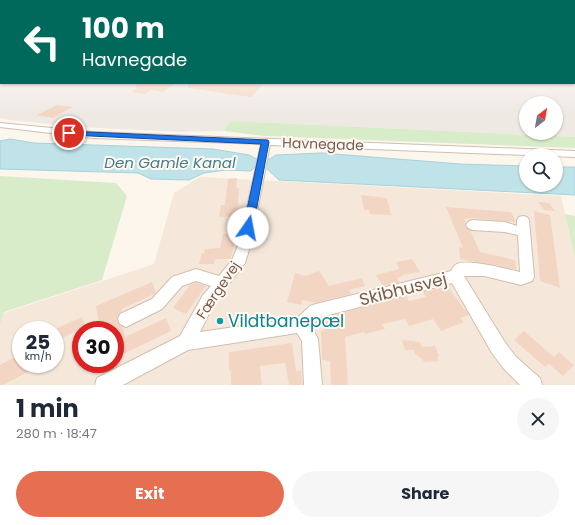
<!DOCTYPE html>
<meta charset="utf-8">
<style>
body{margin:0;font-family:Poppins,sans-serif;background:#f6f6f7;color:#1f2937;height:100vh;display:flex;flex-direction:column;font-size:15px;white-space:nowrap}
*{box-sizing:border-box;margin:0}
p{font-size:13px;color:#747a83}
.icon{flex:none;width:22px;height:22px;fill:none;stroke:currentColor;stroke-width:2;stroke-linecap:round;stroke-linejoin:round}
.map{position:relative;height:385px;overflow:hidden}
.drawer{display:flex;flex-direction:column;background:#fff;flex:1}
.drawer>*{flex:none}
.guide{position:absolute;left:0px;top:0px;width:575px;height:84px;box-shadow:0 1px 3px #0004;background:#00695c;color:#fff;overflow:hidden}
.needle{width:26px;rotate:31deg}
.fabs{position:absolute;left:519px;top:96px;display:grid;gap:8px}
.fabs a{display:grid;place-items:center;width:44px;height:44px;border-radius:50%;background:#fff;box-shadow:0 1px 3px #0004;font-size:20px}
.speed{position:absolute;left:12px;top:321px;display:flex;gap:8px;font-size:20px;font-weight:700;text-align:center}
.speed>*{display:grid;place-content:center;width:52px;height:52px;border-radius:50%;background:#fff;box-shadow:0 1px 3px #0004;line-height:1}
.speed small{font-size:10px;font-weight:400}
.speed .limit{border:6px solid #d22;background:#fff;color:#111}
.pin{position:absolute;display:grid;place-items:center;width:34px;height:34px;color:#fff;margin:-17px;border:2px solid #fff;border-radius:50%;box-shadow:0 1px 4px #0007}
.me{position:absolute;width:44px;margin:-22px;rotate:12deg;stroke-linejoin:round;filter:drop-shadow(0 0 3px #0008)}
.turn{display:flex;align-items:center;gap:14px;height:84px;padding:0 16px;font-size:18px}
.turn .icon{width:52px;height:52px;stroke-width:2.5}
.turn b{display:block;font-size:28px;line-height:34px}
.round{display:grid;place-items:center;flex:none;width:42px;height:42px;border-radius:21px;background:#f6f6f7}
.summary{display:flex;align-items:center;justify-content:space-between;height:68px;padding:0 16px}
h1{font-size:24px;font-weight:700;line-height:30px}
.button{display:flex;gap:8px;margin-top:auto;padding:8px 16px}
.button a{flex:1;height:46px;border-radius:24px;background:#e76f51;color:#fff;font-size:16px;font-weight:700;line-height:46px;text-align:center}
.button a+a{background:#f6f6f7;color:#1f2937}
.map>svg:first-child{display:block}
.residential{fill:#f5e8da;fill-rule:evenodd}
.industrial{fill:#efe9e4;fill-rule:evenodd}
.green{fill:#d8ecc9}
.water{fill:#bfe3e8;stroke:#a5d3da}
.building{fill:#f3d5c3}
.lines{fill:none;stroke-linecap:round;stroke-linejoin:round}
.minor-casing{stroke:#d1beb0;stroke-width:2}
.minor{fill:#fff;fill-rule:evenodd}
.route{fill:#1a73e8;stroke:#114b97}
.culture-dot{fill:#0f9aa8;stroke:#fffaf3;stroke-width:1.5}
.labels{text-anchor:middle;stroke-width:4;stroke-linejoin:round;paint-order:stroke}
.street-label{font-size:14px;fill:#7a5c4d;stroke:#fffaf3}
.water-label{font-size:15px;font-style:italic;fill:#437c86;stroke:#fffaf3}
.near-street-label{font-size:17px;fill:#7a5c4d;stroke:#fffaf3}
.near-culture-label{font-size:17px;fill:#0d838f;stroke:#fffaf3;text-anchor:start}
</style>
<div class="map">
<svg width="575" height="385" viewBox="0 0 575 385">
<rect width="100%" height="100%" fill="#fdf6ec"/>
<path class="residential" d="M200,177L561,196L575,258V385H0V318L4,313L154,264L174,193ZM21,330H55V364H21ZM81,330H115V364H81Z"/>
<path class="industrial" d="M0,58L1,83H574L575,58V137L230,121L224,131L180,132L78,127L10,120L0,118ZM526,103H556V133H526Z"/>
<path class="green" d="M230,121L575,137V148L264,136L224,131Z
M0,176L116,183L127,196L102,280L4,312L0,324Z
M565,214L575,216V258Z"/>
<path class="water" d="M10,139L34,143L213,149L249,155L257,159L268,160L276,155L322,153L460,164L526,166V185H556V167H575V195L279,180L266,168L255,167L251,171L226,170L204,173L189,180L151,179L138,173L0,169V141Z"/>
<path class="building" d="M136,83H176L163,92L151,90L145,94L131,92L138,88H136Z
M188,83H264L251,97L188,88Z
M57,105L72,107L53,118L37,115Z
M237,178L236,188H239L237,216L219,217L221,205H225L228,179Z
M361,195L387,198L391,215L370,214L369,210H364Z
M538,202L549,203L555,211L544,210Z
M446,207L511,212L516,222L472,218L464,219L466,222L465,226L470,230L480,252L515,260L517,270L460,259L459,247L463,248Z
M534,211L550,215L560,288L540,281Z
M223,234H236L231,259H215L214,264H199L202,253H204L205,249L220,248Z
M412,259L420,272L402,275V276L397,278L400,282L383,286L376,275L399,269L396,262Z
M319,271L329,286L362,278L365,286L349,290L351,294L315,303L302,300L301,305L287,302L295,273L306,276Z
M152,282L156,293L154,294L122,309V311L119,313L117,320L119,325L123,327L125,337L166,318L171,331L115,358V330H100L96,306Z
M196,283L206,286L186,314L173,308L190,285Z
M447,286L469,315L460,318L464,322L441,331L433,319L409,326L405,319L382,324L385,329L365,334L364,332L345,337L348,385H331L330,361L322,360L321,331H324L323,318L406,296L409,301L426,297L423,292Z
M82,317L86,330H81L76,333V331L55,342V329Z
M524,331L554,357L559,352L574,365L563,376L549,364L545,367L514,340Z
M402,340L420,342L422,347L435,346L439,356L437,358L439,361L424,362L422,359L415,354L414,350H405Z
M292,343L296,371L301,370L302,385H289L285,363L260,366L262,385H231V370L229,371V352Z
M21,354V364H43L3,385H0V365Z"/>
<g class="lines">
<defs>
<path id="minor" d="M0,123L93,132L575,151V157L270,145L251,243L245,263L213,305L200,332L297,318L310,306L316,304L451,271C453,268 454,265 457,264C470,259 506,269 520,272L518,235L505,232L472,230L468,228L466,225L468,222L472,220L505,222L517,226V220L519,217L523,216L527,217L529,220L534,277L532,281L521,285L484,276H464L504,341L516,357L540,378L542,385H520L504,369L492,353L452,283L321,317L311,326L318,339L322,385H304L302,341L297,333L188,350L123,385H95L97,378L180,336L203,295L211,286L196,281L182,286L162,309L126,327L120,324L118,319L120,314L152,299L172,277L196,269L219,276L232,260L239,243L261,144L93,138L0,127Z"/>
</defs>
<use href="#minor" class="minor-casing"/>
<use href="#minor" class="minor"/>
</g>
<linearGradient id="sky" x2="0" y2="1"><stop stop-color="#97c7e8"/><stop offset="0.52" stop-color="#fefbf6"/><stop offset="1" stop-color="#fefbf6" stop-opacity="0"/></linearGradient>
<rect width="575" height="112" fill="url(#sky)"/>
<path class="route" d="M67,131L268,140L269,142L253,228L252,231H244L243,228L261,144L69,135L67,134Z"/>
<circle class="culture-dot" cx="220" cy="321" r="4"/>
<g class="labels">
<g class="street-label">
<text transform="translate(323 144) rotate(2)" y="5">Havnegade</text>
<text transform="translate(218 290) rotate(-56)" y="5">Færgevej</text>
</g>
<g class="water-label">
<text x="170" y="168">Den Gamle Kanal</text>
</g>
<g class="near-street-label">
<text transform="translate(403 289) rotate(-14)" y="6">Skibhusvej</text>
</g>
<g class="near-culture-label">
<text x="228" y="327">Vildtbanepæl</text>
</g>
</g>
</svg>
<div class="fabs">
<a><svg class="needle" viewBox="-14 -14 28 28"><path d="M0-13l5 13h-10z" fill="#e53935"/><path d="M0 13l5-13h-10z" fill="#747a83"/></svg></a>
<a><svg class="icon" aria-label="search" viewBox="0 0 24 24"><circle cx="10" cy="10" r="6"/><path d="M15 15l6 6"/></svg></a>
</div>
<div class="speed"><div>25<small>km/h</small></div><div class="limit">30</div></div>
<div class="pin" style="left:69px;top:133px;background:#d93025"><svg class="icon" aria-label="arrive" viewBox="0 0 24 24"><path d="M6 21V4h12l-3 4 3 4H6"/></svg></div>
<svg class="me" style="left:248px;top:228px" viewBox="-20 -20 40 40"><circle r="19" fill="#fff"/><path d="M0-13L10 11 0 6-10 11z" fill="#1a73e8"/></svg>
<div class="guide">
<div class="turn"><svg class="icon" aria-label="left" viewBox="0 0 24 24"><path d="M17 20v-9H6M10 6l-5 5 5 5"/></svg><div><b>100 m</b>Havnegade</div></div>
</div>
</div>
<section class="drawer">
<div class="summary"><div><h1>1 min</h1><p>280 m · 18:47</p></div><a class="round"><svg class="icon" aria-label="close" viewBox="0 0 24 24"><path d="M6 6l12 12M18 6L6 18"/></svg></a></div>
<div class="button"><a>Exit</a><a>Share</a></div>
</section>
